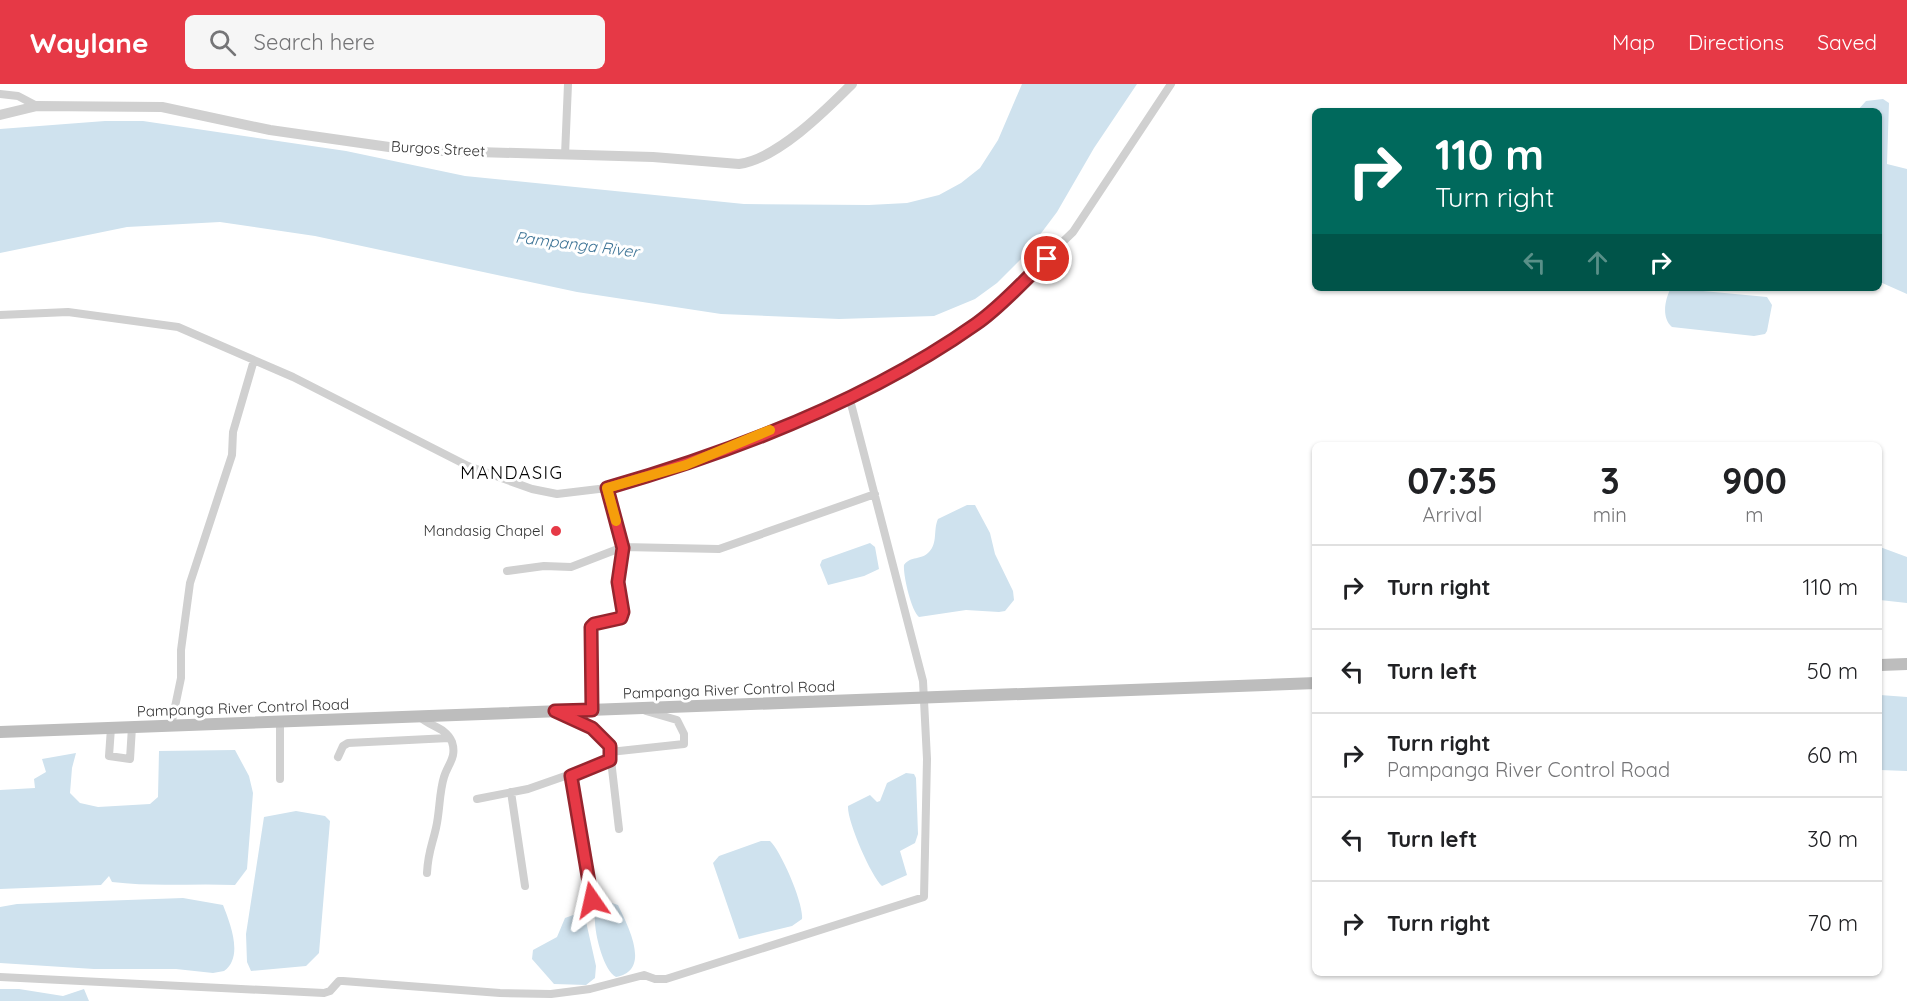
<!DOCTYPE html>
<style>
body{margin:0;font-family:Quicksand,sans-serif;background:#f6f6f6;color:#202124;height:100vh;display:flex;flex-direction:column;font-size:22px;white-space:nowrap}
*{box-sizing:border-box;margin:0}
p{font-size:20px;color:#757577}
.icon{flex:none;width:33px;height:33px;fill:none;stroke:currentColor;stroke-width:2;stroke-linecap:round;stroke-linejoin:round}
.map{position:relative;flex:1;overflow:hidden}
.side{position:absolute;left:1312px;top:358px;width:570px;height:534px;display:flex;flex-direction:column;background:#fff;border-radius:9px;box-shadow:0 2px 4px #0004}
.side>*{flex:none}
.hud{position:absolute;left:1312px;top:24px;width:570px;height:183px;border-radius:9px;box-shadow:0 2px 4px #0004;background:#00695c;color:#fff;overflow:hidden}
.pin{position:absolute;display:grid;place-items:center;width:51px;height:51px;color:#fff;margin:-26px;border:3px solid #fff;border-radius:50%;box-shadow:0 2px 6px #0007}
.me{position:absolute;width:66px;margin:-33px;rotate:349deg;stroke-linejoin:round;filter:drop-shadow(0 0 4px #0008)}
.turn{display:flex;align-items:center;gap:21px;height:126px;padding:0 24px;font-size:27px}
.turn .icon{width:78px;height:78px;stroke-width:2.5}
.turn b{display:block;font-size:42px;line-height:51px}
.lanes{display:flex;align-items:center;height:57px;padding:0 24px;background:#0003;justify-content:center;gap:30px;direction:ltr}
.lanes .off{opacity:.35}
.eta{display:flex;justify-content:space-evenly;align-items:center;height:102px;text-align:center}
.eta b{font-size:36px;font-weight:700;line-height:42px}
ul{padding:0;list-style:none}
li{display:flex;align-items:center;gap:18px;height:84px;padding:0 24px;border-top:2px solid #e0e0e0}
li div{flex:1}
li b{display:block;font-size:22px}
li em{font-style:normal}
header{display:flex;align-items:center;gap:36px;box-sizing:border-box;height:84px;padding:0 30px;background:#e63946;color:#fff}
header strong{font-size:28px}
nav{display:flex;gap:33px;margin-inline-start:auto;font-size:21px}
.search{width:420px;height:54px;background:#f6f6f6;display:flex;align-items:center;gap:15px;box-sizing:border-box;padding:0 21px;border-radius:9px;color:#757577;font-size:22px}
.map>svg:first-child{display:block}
.water{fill:#cfe2ee}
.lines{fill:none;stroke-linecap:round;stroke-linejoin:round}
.minor{stroke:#d0d0d0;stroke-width:8}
.tertiary{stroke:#d0d0d0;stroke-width:10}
.secondary{stroke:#bdbdbd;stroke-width:12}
.route-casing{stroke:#96252e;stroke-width:15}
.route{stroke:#e63946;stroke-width:10}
.slow{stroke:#f59e0b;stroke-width:10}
.poi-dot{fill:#e63946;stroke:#fff;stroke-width:2}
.labels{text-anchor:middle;stroke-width:6;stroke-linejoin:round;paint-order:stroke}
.street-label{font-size:15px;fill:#333;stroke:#fff}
.poi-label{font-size:15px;fill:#333;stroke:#fff;text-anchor:end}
.water-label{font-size:16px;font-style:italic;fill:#3f7597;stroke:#fff}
.quarter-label{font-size:18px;letter-spacing:1.5px;fill:#000;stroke:#fff}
</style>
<header>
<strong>Waylane</strong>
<div class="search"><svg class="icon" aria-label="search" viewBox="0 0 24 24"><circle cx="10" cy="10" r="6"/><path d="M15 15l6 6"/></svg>Search here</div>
<nav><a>Map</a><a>Directions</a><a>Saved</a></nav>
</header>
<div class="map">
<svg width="1907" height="917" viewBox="0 0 1907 917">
<rect width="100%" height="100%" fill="#fff"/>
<path class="water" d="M1022,0H1137L1094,64L1057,128L1024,172L997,199L975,215L934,232L839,235L721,230L577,208L315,152L220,138L127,143L0,169V45L105,37H143L346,67L465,92L744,120L869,121L907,119L939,111L961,99L980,84L998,56Z
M1883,15L1889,19L1887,80L1907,85V210L1880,198V27H1857L1866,17Z
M1671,204L1767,213L1772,221L1767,247L1765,250L1754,252L1672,243C1661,234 1665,215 1671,204Z
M967,421H975L990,449L995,470L1013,507L1014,516L1005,527L999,528L966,526L919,533C911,526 903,491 904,481C910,472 922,476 929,468C938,459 933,446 938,435Z
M870,459L875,463L879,485L864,492L828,501L820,481L822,476Z
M1880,463L1907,473V519L1880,516Z
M1880,611L1907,613V687L1880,686Z
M235,666L249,692L253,709L247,785L235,801C194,799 153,803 112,798L109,792L101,801L0,805V706L35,704L34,695L46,688L42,675L76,669L72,684L70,709L80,719L98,723L150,720L158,713L159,667Z
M906,689L914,690L916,694L918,750L915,759L900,767L907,791L882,802C871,792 847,737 848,722L870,711L877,718L880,717L887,699Z
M296,727L325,732L330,737L319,869L306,882L251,887L247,878L246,850L264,733Z
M761,757H770C781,767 804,820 802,835L792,842L739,855L713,779L719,772Z
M183,814L223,821C230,839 244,873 224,887L213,889L176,885H94L0,879V823L17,820Z
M609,818L618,821C628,842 652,887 616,893C602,886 591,838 596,824Z
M576,830L586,836L587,842L596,882L595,894L586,901L554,900L532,875L533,866L557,853L565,834Z
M0,905H19L63,912L84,905L89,917H0Z"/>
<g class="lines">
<path class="minor" d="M0,10L18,12L37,22
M565,71L568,0
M0,231L68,228L178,243L293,293L468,382L532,405L557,410L607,404L685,381L826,323L897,290L978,239L1073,148L1171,0
M507,487L544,482L571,483L623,463L719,465L875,410
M592,626L591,543L594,540L621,535L623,528L618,498L623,463L607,404
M420,633C430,643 446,643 452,658C457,673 448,680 444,693C439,709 440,727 436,744C432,762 428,768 427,789
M171,642L181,594V566L190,499L232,371L233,348L254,276
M111,644L109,672L130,675L132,643
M610,668L684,660V650L677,636L646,627
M338,673L343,662L348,659L449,654
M611,676L619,745
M571,691L592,816
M280,695V638
M511,708L525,802
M477,715L528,705L611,676L610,662L592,644L559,629
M0,893L324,909L330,907L339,897H343L500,909L551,910L590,905L644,891L655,895H666L924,813L927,675L923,597L849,312"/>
<path class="tertiary" d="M0,31L37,22L162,23L270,46L410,66L653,73L739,80C777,75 825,27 852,0"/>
<path class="secondary" d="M1880,581L1907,580
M0,648L1316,599"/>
</g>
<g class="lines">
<defs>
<path id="route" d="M592,816L571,692L610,676V662L592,644L555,627L592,626L591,543L594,540L621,534L623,528L618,498L623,464L607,404C732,368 870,315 976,240C1002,222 1024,196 1047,175"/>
</defs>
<use href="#route" class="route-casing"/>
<use href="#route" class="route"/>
<path class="slow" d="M616,437L607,404L686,381L770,346"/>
</g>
<circle class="poi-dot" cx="556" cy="447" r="6"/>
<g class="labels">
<g class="street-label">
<text transform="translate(438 65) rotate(3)" y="5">Burgos Street</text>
<text transform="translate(729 606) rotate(-2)" y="5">Pampanga River Control Road</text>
<text transform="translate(243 624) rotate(-2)" y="5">Pampanga River Control Road</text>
</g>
<g class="poi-label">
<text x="544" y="452">Mandasig Chapel</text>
</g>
<g class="water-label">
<text transform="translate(577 160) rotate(7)" y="6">Pampanga River</text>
</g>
<g class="quarter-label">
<text x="512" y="395">MANDASIG</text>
</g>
</g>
</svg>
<div class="pin" style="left:1047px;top:175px;background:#d93025"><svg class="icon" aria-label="arrive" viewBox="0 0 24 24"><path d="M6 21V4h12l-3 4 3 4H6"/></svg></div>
<svg class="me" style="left:592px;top:816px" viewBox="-20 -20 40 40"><path d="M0-17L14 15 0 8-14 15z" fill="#e63946" stroke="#fff" stroke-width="4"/></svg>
<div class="hud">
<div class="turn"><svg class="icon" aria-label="right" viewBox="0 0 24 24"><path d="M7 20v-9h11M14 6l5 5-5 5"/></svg><div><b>110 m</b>Turn right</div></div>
<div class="lanes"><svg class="icon off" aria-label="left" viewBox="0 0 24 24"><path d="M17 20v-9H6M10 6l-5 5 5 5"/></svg><svg class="icon off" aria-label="ahead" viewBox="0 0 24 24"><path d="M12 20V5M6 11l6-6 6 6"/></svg><svg class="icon" aria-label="right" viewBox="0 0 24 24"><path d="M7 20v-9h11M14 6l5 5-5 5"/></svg></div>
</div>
<section class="side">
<div class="eta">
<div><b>07:35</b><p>Arrival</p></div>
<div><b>3</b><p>min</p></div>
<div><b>900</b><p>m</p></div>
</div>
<ul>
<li><svg class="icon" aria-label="right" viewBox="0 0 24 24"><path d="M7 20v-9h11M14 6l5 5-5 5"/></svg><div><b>Turn right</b></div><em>110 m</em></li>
<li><svg class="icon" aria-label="left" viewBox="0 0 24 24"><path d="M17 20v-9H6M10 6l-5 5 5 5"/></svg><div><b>Turn left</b></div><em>50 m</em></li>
<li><svg class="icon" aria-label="right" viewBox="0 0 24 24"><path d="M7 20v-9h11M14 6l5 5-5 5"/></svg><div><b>Turn right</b><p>Pampanga River Control Road</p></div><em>60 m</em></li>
<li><svg class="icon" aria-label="left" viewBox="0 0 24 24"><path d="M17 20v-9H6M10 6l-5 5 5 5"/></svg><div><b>Turn left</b></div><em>30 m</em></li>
<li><svg class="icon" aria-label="right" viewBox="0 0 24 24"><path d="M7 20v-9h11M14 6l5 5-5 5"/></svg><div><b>Turn right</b></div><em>70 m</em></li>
</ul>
</section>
</div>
